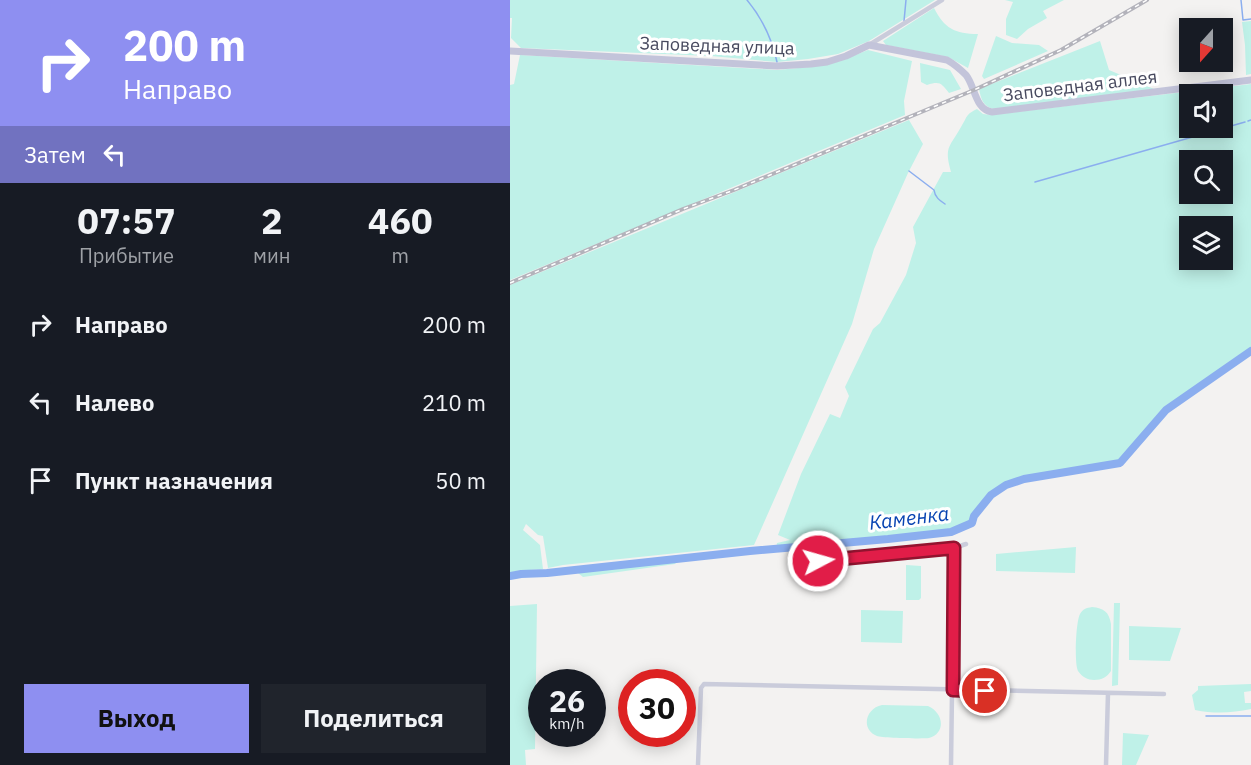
<!DOCTYPE html>
<html lang="ru">
<meta charset="utf-8">
<style>
body{margin:0;font-family:"IBM Plex Sans",sans-serif;background:#20242c;color:#f1f3f6;height:100vh;display:flex;flex-direction:column;font-size:22px;white-space:nowrap}
*{box-sizing:border-box;margin:0}
p{font-size:20px;color:#9ea1a6}
.icon{flex:none;width:33px;height:33px;fill:none;stroke:currentColor;stroke-width:2;stroke-linecap:round;stroke-linejoin:round}
.map{position:relative;flex:1;overflow:hidden}
.panel{display:flex;flex-direction:column;background:#171b24;width:510px}
.panel>*{flex:none}
.banner{background:#8e8ff1;color:#fff;overflow:hidden}
.needle{width:39px;rotate:201deg}
.buttons{position:absolute;left:669px;top:18px;display:grid;gap:12px}
.buttons a{display:grid;place-items:center;width:54px;height:54px;border-radius:0px;background:#171b24;box-shadow:0 3px 15px #0003;font-size:30px}
.speed{position:absolute;left:18px;top:669px;display:flex;gap:12px;font-size:30px;font-weight:700;text-align:center}
.speed>*{display:grid;place-content:center;width:78px;height:78px;border-radius:50%;background:#171b24;box-shadow:0 3px 15px #0003;line-height:1}
.speed small{font-size:15px;font-weight:400}
.speed .limit{border:9px solid #d22;background:#fff;color:#111}
.pin{position:absolute;display:grid;place-items:center;width:51px;height:51px;color:#fff;margin:-26px;border:3px solid #fff;border-radius:50%;box-shadow:0 2px 6px #0007}
.me{position:absolute;width:66px;margin:-33px;rotate:84deg;stroke-linejoin:round;filter:drop-shadow(0 0 4px #0008)}
.turn{display:flex;align-items:center;gap:21px;height:126px;padding:0 24px;font-size:27px}
.turn .icon{width:78px;height:78px;stroke-width:2.5}
.turn b{display:block;font-size:42px;line-height:51px}
.then{display:flex;align-items:center;height:57px;padding:0 24px;background:#0003;gap:12px;font-size:22px}
.eta{display:flex;justify-content:space-evenly;align-items:center;height:102px;text-align:center}
.eta b{font-size:36px;font-weight:700;line-height:42px}
.primary-button{display:flex;gap:12px;margin-top:auto;padding:12px 24px}
.primary-button a{flex:1;height:69px;border-radius:0px;background:#8e8ff1;color:#111;font-size:24px;font-weight:700;line-height:69px;text-align:center}
.primary-button a+a{background:#20242c;color:#f1f3f6}
ul{padding:0;list-style:none}
li{display:flex;align-items:center;gap:18px;height:78px;padding:0 24px}
li div{flex:1}
li b{display:block;font-size:22px}
li em{font-style:normal}
main{display:flex;flex:1;min-height:0}
.map>svg:first-child{display:block}
.green{fill:#bff1e8;fill-rule:evenodd}
.lines{fill:none;stroke-linecap:round;stroke-linejoin:round}
.stream{stroke:#8baeef;stroke-width:1.5}
.river{stroke:#8baeef;stroke-width:8}
.street{stroke:#caccdb;stroke-width:4.5}
.secondary{stroke:#c3c4da;stroke-width:7}
.rail-casing{stroke:#b3b3bb;stroke-width:4}
.rail{stroke:#fff;stroke-width:1.5;stroke-dasharray:4.5;stroke-linecap:butt}
.route-casing{stroke:#92132f;stroke-width:15}
.route{stroke:#e11d48;stroke-width:10}
.labels{text-anchor:middle;stroke-width:6;stroke-linejoin:round;paint-order:stroke}
.street-label{font-size:18px;fill:#484a5f;stroke:#fff}
.water-label{font-size:20px;font-style:italic;fill:#0844b2;stroke:#fff}
</style>
<main>
<section class="panel">
<div class="banner">
<div class="turn"><svg class="icon" aria-label="right" viewBox="0 0 24 24"><path d="M7 20v-9h11M14 6l5 5-5 5"/></svg><div><b>200 m</b>Направо</div></div>
<div class="then">Затем<svg class="icon" aria-label="left" viewBox="0 0 24 24"><path d="M17 20v-9H6M10 6l-5 5 5 5"/></svg></div>
</div>
<div class="eta">
<div><b>07:57</b><p>Прибытие</p></div>
<div><b>2</b><p>мин</p></div>
<div><b>460</b><p>m</p></div>
</div>
<ul>
<li><svg class="icon" aria-label="right" viewBox="0 0 24 24"><path d="M7 20v-9h11M14 6l5 5-5 5"/></svg><div><b>Направо</b></div><em>200 m</em></li>
<li><svg class="icon" aria-label="left" viewBox="0 0 24 24"><path d="M17 20v-9H6M10 6l-5 5 5 5"/></svg><div><b>Налево</b></div><em>210 m</em></li>
<li><svg class="icon" aria-label="arrive" viewBox="0 0 24 24"><path d="M6 21V4h12l-3 4 3 4H6"/></svg><div><b>Пункт назначения</b></div><em>50 m</em></li>
</ul>
<div class="primary-button"><a>Выход</a><a>Поделиться</a></div>
</section>
<div class="map">
<svg width="741" height="765" viewBox="0 0 741 765">
<rect width="100%" height="100%" fill="#f3f2f1"/>
<path class="green" d="M0,0H425L359,41L328,54L298,59L267,62L201,56L11,48L1,38L2,18H0Z
M495,0H554L533,11L537,18L518,29L507,39L496,35V19L503,2Z
M424,8C434,28 445,34 468,34L458,68L438,57L376,45L373,41Z
M741,21V74L736,75L735,45L732,22Z
M486,36L502,43L529,45L538,51L474,79L472,76Z
M590,41L599,70L644,89L483,109C473,106 471,99 469,89Z
M358,50L402,61L394,101L395,115L0,280V85L4,84L10,55L267,70L299,67L330,61Z
M410,63L440,70L451,89L439,93C431,83 430,81 417,85L411,82Z
M741,84V349L655,407L611,461L528,475L494,483L481,495L464,516L462,523L441,532L266,549L267,543L280,540L268,535L291,474L320,414L330,418L339,396L335,387L363,329L370,323L396,275L406,243L403,227L433,172H441C434,147 439,148 451,127C458,116 455,115 467,109L473,114L481,115ZM680,94H712V128H680ZM701,156L703,159L702,160H712V194H680L679,177H676V174L669,169L670,166H675L679,169L680,160H695L696,157ZM680,226H712V260H680Z
M399,120L413,144L398,173L364,249L342,324L244,545L53,565L38,568L33,536L28,535L16,524L13,530L30,545L33,569L6,571L0,573V285Z
M566,547L565,573L486,571V554Z
M170,558L165,564L73,577L63,569Z
M396,565L411,566V598L409,600H396Z
M604,603H610L608,685L602,686Z
M27,604L25,749L15,750L16,765H0V606Z
M582,607C594,608 599,612 601,624V671C597,677 592,680 584,680C578,680 572,677 568,671C564,663 566,621 570,614C573,609 576,608 582,607Z
M351,610L393,611L392,643L351,642Z
M619,626L671,628L660,661L619,660Z
M741,684V691L734,692L735,703H741V709C722,713 705,714 685,710L682,695L688,690V686Z
M372,705L418,706C434,713 436,733 419,738C413,739 372,738 367,736C350,729 356,708 372,705Z
M613,733L639,735L626,765H612Z"/>
<g class="lines">
<path class="stream" d="M237,0C252,18 262,39 267,62
M731,0L733,20L741,19
M394,21L396,0
M738,121L741,120
M399,171L424,190C425,197 429,200 435,204
M525,182L735,122
M696,716H741"/>
<path class="river" d="M0,576L11,574L37,573L240,551L378,539L441,532L462,523L464,516L481,495L496,485L514,479L610,463L656,410L741,351"/>
<path class="street" d="M359,45L432,0
M307,561L444,548L456,544
M188,765L191,688L194,684L654,694
M441,765L444,548
M596,765L598,693"/>
<path class="secondary" d="M0,51L267,66L301,64L317,62L336,56L359,45L437,60C444,64 450,69 456,75C465,86 465,110 482,112L741,80"/>
<defs>
<path id="rail" d="M0,283L173,209L224,190L464,90L551,50L637,0"/>
</defs>
<use href="#rail" class="rail-casing"/>
<use href="#rail" class="rail"/>
</g>
<g class="lines">
<defs>
<path id="route" d="M308,561L444,548L443,690L475,691"/>
</defs>
<use href="#route" class="route-casing"/>
<use href="#route" class="route"/>
</g>
<g class="labels">
<g class="street-label">
<text transform="translate(207 46) rotate(2)" y="6">Заповедная улица</text>
<text transform="translate(570 86) rotate(-7)" y="6">Заповедная аллея</text>
</g>
<g class="water-label">
<text transform="translate(399 518) rotate(-7)" y="7">Каменка</text>
</g>
</g>
</svg>
<div class="buttons">
<a><svg class="needle" viewBox="-14 -14 28 28"><path d="M0-13l5 13h-10z" fill="#e53935"/><path d="M0 13l5-13h-10z" fill="#9ea1a6"/></svg></a>
<a><svg class="icon" aria-label="sound" viewBox="0 0 24 24"><path d="M4 9h4l5-4v14l-5-4H4zM17 9q2 3 0 6"/></svg></a>
<a><svg class="icon" aria-label="search" viewBox="0 0 24 24"><circle cx="10" cy="10" r="6"/><path d="M15 15l6 6"/></svg></a>
<a><svg class="icon" aria-label="layers" viewBox="0 0 24 24"><path d="M12 4l9 5-9 5-9-5zM3 14l9 5 9-5"/></svg></a>
</div>
<div class="speed"><div>26<small>km/h</small></div><div class="limit">30</div></div>
<div class="pin" style="left:475px;top:691px;background:#d93025"><svg class="icon" aria-label="arrive" viewBox="0 0 24 24"><path d="M6 21V4h12l-3 4 3 4H6"/></svg></div>
<svg class="me" style="left:308px;top:561px" viewBox="-20 -20 40 40"><circle r="17" fill="#e11d48" stroke="#fff" stroke-width="3"/><path d="M0-11L8 9 0 5-8 9z" fill="#fff"/></svg>
</div>
</main>
